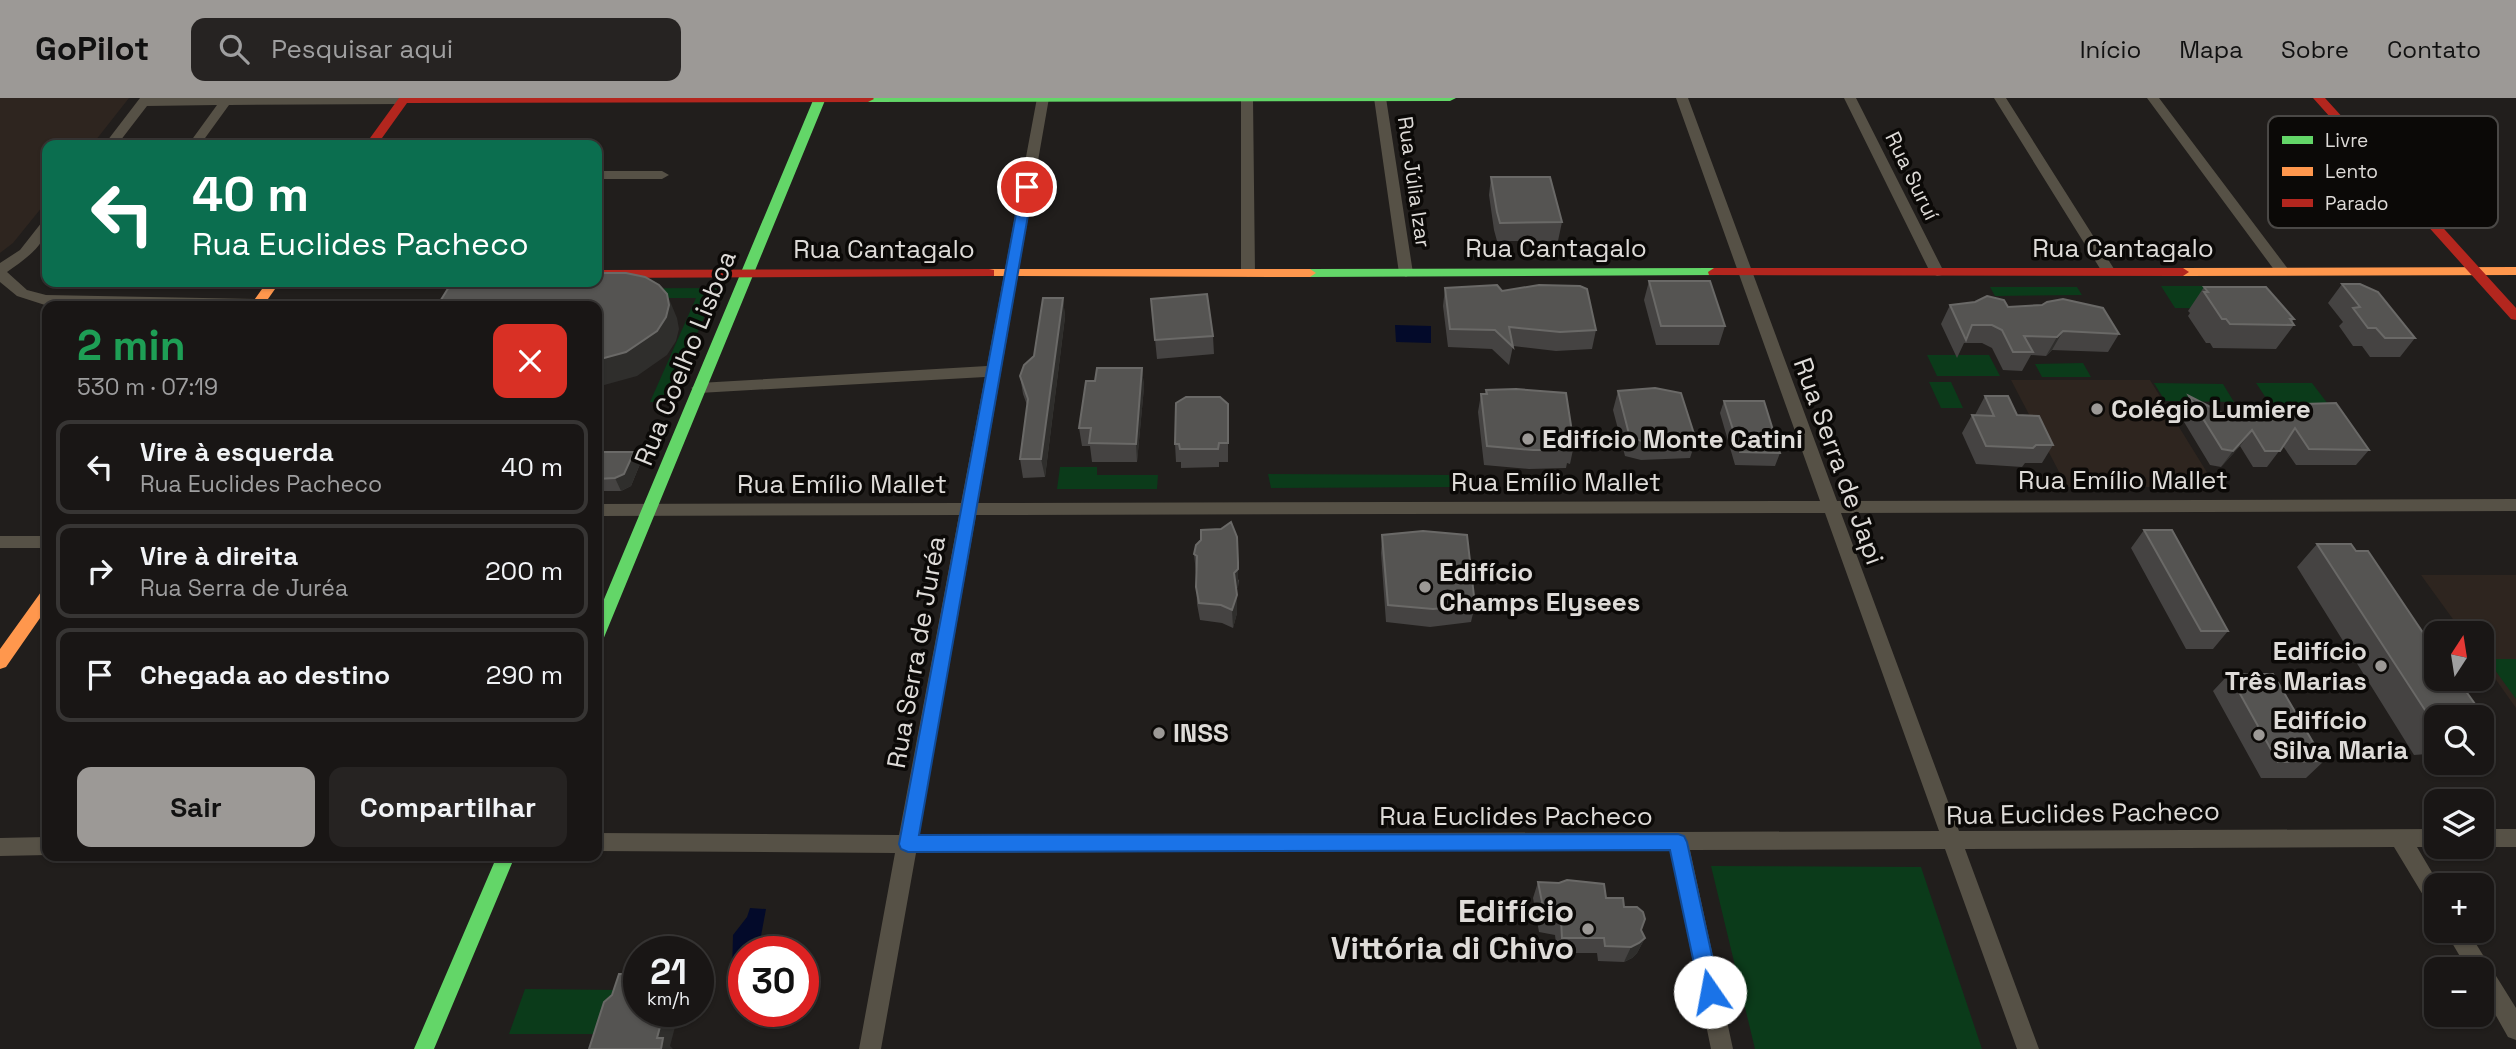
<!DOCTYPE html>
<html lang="pt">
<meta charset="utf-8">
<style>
body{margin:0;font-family:"Space Grotesk",sans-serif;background:#262322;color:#f1f3f6;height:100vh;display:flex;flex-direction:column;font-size:26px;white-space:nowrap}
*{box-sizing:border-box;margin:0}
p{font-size:23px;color:#9f9fa0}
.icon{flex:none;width:38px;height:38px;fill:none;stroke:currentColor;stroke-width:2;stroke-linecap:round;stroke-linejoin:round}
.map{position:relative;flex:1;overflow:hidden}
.side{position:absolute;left:42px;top:203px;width:560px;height:560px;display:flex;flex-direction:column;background:#191615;border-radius:14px;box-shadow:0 2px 5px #0004,0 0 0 2px #373534}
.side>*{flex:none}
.hud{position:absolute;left:42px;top:42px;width:560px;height:147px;border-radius:14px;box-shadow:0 2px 5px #0004,0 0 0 2px #373534;background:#0b6e4f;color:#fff;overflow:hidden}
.needle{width:46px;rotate:12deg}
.fabs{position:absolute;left:2424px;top:523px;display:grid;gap:14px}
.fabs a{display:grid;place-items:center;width:70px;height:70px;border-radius:14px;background:#191615;box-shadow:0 2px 5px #0004,0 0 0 2px #373534;font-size:35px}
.speed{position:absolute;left:623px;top:838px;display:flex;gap:14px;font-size:35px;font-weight:700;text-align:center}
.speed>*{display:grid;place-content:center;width:91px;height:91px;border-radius:50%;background:#191615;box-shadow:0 2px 5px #0004,0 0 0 2px #373534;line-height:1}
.speed small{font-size:18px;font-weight:400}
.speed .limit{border:10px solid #d22;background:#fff;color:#111}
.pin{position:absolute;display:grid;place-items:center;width:60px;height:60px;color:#fff;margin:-30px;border:4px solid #fff;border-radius:50%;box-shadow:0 2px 7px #0007}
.me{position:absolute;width:77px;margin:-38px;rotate:348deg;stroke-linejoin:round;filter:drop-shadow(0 0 5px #0008)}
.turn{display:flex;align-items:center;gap:24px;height:147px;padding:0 35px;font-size:32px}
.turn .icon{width:91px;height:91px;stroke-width:2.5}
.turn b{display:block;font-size:49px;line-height:60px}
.round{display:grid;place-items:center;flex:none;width:74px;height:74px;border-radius:14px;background:#262322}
.head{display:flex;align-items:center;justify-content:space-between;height:119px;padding:0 35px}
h1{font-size:42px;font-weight:700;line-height:52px;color:#1e9e55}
.primary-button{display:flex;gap:14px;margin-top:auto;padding:14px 35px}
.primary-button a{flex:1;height:80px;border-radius:14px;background:#9c9996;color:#111;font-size:28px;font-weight:700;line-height:80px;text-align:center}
.primary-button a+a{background:#262322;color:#f1f3f6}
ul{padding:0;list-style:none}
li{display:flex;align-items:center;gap:21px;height:94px;margin:0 14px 10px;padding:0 21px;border:4px solid #373534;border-radius:14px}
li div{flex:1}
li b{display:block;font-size:26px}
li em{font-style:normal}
header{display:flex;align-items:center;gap:42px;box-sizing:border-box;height:98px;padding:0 35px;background:#9c9996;color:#111}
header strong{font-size:33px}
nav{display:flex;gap:38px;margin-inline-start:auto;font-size:24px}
.search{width:490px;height:63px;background:#262322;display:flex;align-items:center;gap:18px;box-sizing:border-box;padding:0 24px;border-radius:14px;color:#9f9fa0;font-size:26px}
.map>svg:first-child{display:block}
.built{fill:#2e251f}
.green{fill:#0b3b1a}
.water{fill:#030a2a}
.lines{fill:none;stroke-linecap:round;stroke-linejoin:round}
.street{fill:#565146;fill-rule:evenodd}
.fast{fill:#63d668;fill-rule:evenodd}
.slow{fill:#ff974d;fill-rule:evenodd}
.jam{fill:#b3261e;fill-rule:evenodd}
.wall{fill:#454342}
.shaded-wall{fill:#2f2e2c}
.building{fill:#555452;stroke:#6a6967;stroke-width:2}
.route{fill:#1a73e8;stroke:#114b97;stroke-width:2}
.poi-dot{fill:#9c9996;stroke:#0b0907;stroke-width:2.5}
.labels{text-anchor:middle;stroke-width:7;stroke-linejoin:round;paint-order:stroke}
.far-street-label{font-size:21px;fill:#dedbd8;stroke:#0b0907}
.street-label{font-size:26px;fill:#dedbd8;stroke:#0b0907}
.poi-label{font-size:26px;font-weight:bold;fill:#dedbd8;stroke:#0b0907;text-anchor:start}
.near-poi-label{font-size:32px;font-weight:bold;fill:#dedbd8;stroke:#0b0907;text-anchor:end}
.key{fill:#0b0907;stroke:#4a4846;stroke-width:2}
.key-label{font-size:19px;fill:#dedbd8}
</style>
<header>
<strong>GoPilot</strong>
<div class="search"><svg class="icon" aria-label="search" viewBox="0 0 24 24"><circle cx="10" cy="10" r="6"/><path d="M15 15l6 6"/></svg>Pesquisar aqui</div>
<nav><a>Início</a><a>Mapa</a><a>Sobre</a><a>Contato</a></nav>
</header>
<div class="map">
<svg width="2516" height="951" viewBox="0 0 2516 951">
<rect width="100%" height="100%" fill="#211e1c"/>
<path class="built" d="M0,0H129L92,47H47V103L13,145L0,155Z
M2011,282H2150L2216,389H2067Z
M2421,477H2516V610L2482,562V536L2463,535Z"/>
<path class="green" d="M2161,188H2244L2261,211L2175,210Z
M1990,189H2077L2082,197L1995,198Z
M717,190L667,304H650L696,200H443L448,191Z
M1927,257H1989L2000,278H1937Z
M2083,265L2091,279H2042L2035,266Z
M1929,284H1951L1963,310H1941Z
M2154,285L2223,286L2234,304L2165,303Z
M2256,285H2312L2328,306H2270Z
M1060,369H1097V377H1158L1157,391H1057Z
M1268,376L1449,377L1451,389L1271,390Z
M2487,561H2516V601Z
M1711,768L1921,769L1982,951H1755Z
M525,891L620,892L606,936H509Z"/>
<path class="water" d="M1395,227L1431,228V245L1396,244Z
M750,810L766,811L758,854H744V875H732L733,837L747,819Z"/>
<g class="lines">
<path class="street" d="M140,0H408L409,2L403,6L229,7L200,47H188L217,7L147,8L117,47H104Z
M1037,0H1049L978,405L1820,403L1676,0H1688L1837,403L2516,401V413L1841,415L1959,733L2436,731V749H2417L2440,788H2436V810L2429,807L2394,749L1965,751L2039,951H2017L1945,751L1690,752L1733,951H1711L1670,752L916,755L881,951H859L895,755L597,753V735L899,737L959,417L597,418V406L961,405L985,279L699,295L691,290L699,285L987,268ZM1825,415L1939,733L919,737L976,417Z
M1241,0L1253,1L1255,175L1248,179L1241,175Z
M1374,0H1386L1413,175L1406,179L1399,175Z
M1844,0H1856L1944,174L1942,177L1937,178L1930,174Z
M1994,0H2006L2116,174L2114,177H2104Z
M2147,0H2159L2288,171V177H2278Z
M597,73H662L669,77L662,81H597Z
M47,123C48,147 25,161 7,174L27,192L46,197L257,201L264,206L263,208L45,207L17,198L0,184V165L20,152L42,124Z
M0,438H47V450H0Z
M2482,731H2516V749H2482Z
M47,739V757L0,758V740Z
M2445,833H2468L2516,910V942L2508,939L2482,893V872H2468Z"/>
<path class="fast" d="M814,0H826L605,537L603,542L597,543V518Z
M863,0H1456L1450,3L868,4Z
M1714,170L1720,174L1719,177L1310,179L1304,175L1310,171Z
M497,758H515L434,951H414Z"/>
<path class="slow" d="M2516,169V177L2183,178L2177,174L2183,170Z
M989,171H1310L1316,175L1310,179L984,178V172Z
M267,184H280L263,208H250Z
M47,492V510L6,569L0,571V551L41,494Z"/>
<path class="jam" d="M399,0H873L874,1L868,4L407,5L377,47H365Z
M2313,0H2325L2516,210V222L2511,221Z
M1714,170H2183L2189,174L2183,178L1709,177L1708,174Z
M989,171L994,172V178L597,180V172Z"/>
</g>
<path class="wall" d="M1491,79L1562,124L1558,143H1497L1494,132L1489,97Z
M1649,183L1725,228L1719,247H1656L1644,202Z
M2342,186L2415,240L2400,259H2370L2362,248H2353L2339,228L2343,224L2328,205Z
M2204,189L2294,221L2292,224L2294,227L2276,251L2213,250L2210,245H2206L2188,218L2190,215L2188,213Z
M1445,190L1502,193L1596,232L1592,251L1556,253L1513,248L1509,267L1492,251L1448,249L1443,208Z
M1063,200L1065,219L1045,379L1023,380L1020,361L1027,307L1023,296L1020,278L1034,258Z
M1151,201L1213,238L1214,256L1157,261Z
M1950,207L2119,236L2108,254L2052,252L2046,258L2031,257L2022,273L2003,272L1992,250L1982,245H1964L1957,260L1941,226Z
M1142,270L1144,289L1137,364H1092L1090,348H1082L1079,330L1095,283Z
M1486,292L1574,347L1570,366L1567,365L1566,370L1529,371L1484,367L1478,314L1481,296H1485Z
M1618,293L1696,342L1690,360L1641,362L1625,358L1613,312Z
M1985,298L2017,317L2053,347L2042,365H2025L2022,369L1976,366L1962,335L1972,317H1975Z
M2189,298L2230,319L2241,308L2369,352L2356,367H2296L2283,348L2267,369H2253L2240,348L2221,369L2210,367L2178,314Z
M1724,303L1780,355L1775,368L1735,367L1720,315Z
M1228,306V364H1219V369L1181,370V364H1176L1175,346Z
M597,354H634L640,366L631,388L621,393H597Z
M2144,432L2228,533L2213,551H2186L2131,450Z
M1382,437L1475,507L1471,524L1430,529L1386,524L1381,455Z
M2317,446L2356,453L2462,592L2480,613L2477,616L2436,620V662H2431L2427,656L2414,657L2297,469Z
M1194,456L1239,482L1238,489L1236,491L1237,515L1233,530L1222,525L1200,522L1197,506L1196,475Z
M2229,576L2324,663L2306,680H2261L2213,593Z
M2482,622L2490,633L2482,640Z
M1538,784L1606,800L1624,809L1641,832L1645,840L1637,855L1632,860L1624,864L1598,863L1597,855H1557L1555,837L1539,834L1533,800Z"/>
<path class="shaded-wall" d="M667,196L677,220L679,231L676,243L667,257L637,278L597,289V262Z
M1063,200L1065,219L1045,379L1041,361Z
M2063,233L2052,252L2046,258L2057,239Z
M1142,270L1144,289L1137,364L1136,346Z
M2252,332L2240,348L2221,369L2233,353Z
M634,354L640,366L631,388L621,393L615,380Z
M1238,464V489L1235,493L1234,475Z
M1237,497V515L1233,530L1232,512Z
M1645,840L1637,855L1632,860L1624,864L1631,849Z
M664,914H679L670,948L673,951H661L657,940Z"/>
<path class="building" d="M1491,79H1550L1562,124L1500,125L1497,114Z
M597,175H626L645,179L659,187L667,196L669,207L666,219L657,233L626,254L597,262V208H427L430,205H439L452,184H597Z
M1649,183H1710L1725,228H1661Z
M2342,186H2360L2378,194L2415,240H2385L2376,230H2368L2353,210L2360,209Z
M1497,187L1502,193L1539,187L1580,188L1587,191L1596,232L1560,234L1509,229L1513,249L1495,232L1450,231L1445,190Z
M2204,189H2266L2294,221H2290L2294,227L2230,226L2226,221H2222L2204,194H2208Z
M1207,196L1213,238L1155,242L1151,201Z
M1987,198L2004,202L2008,209L2042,207L2047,204L2063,201L2103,210L2119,236L2063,233L2057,239L2024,238L2033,254H2013L2002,232L1992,227H1972L1966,242L1950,207L1975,204Z
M1043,200H1063L1041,361H1020L1028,301L1020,278L1024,267L1034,258Z
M1097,270H1142L1136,346L1089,345L1091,330H1079L1086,283H1095Z
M1655,290L1681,295L1696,342L1646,344L1630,340L1618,293Z
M1516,291L1566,295L1574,347H1570V352H1533L1487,348L1481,296H1487L1486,292Z
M1985,298H2008L2017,317L2039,318L2053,347H2036L2033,350L1986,348L1972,317L1994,318Z
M2189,298L2230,319L2241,308L2336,305L2369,352L2309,351L2295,330L2280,353H2265L2252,332L2233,353L2222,351Z
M1186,299H1220L1228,306V345H1219L1218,351H1180L1179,346H1175L1176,305Z
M1724,303H1764L1780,355L1740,354Z
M597,354H634L624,376L615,380L597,381Z
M1231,424L1237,439L1238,464V471L1234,475L1237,497L1232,512L1221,507L1199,505L1196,489L1197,458L1194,456L1196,447L1201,442V432L1221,431Z
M2144,432H2172L2228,533H2201Z
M1423,433L1467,437L1475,507L1433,511L1388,507L1382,437Z
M2317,446H2351L2356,453H2368L2436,554V581H2454L2462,592H2465L2480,613H2475L2480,620H2436V629Z
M2229,576H2273L2324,663L2278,664Z
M2482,622L2490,633H2482Z
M1567,782L1604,786L1606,800H1623L1624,809H1637L1643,814L1645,821L1641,832L1645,840L1639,845L1631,849L1605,848L1604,840H1562L1561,822L1545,819L1538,784L1559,785Z
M619,876H639V914H664L657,940H663L661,951H589L604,904L612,897Z"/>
<path class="route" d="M1027,85L1033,89L919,737L1678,736L1684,738L1687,744L1720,894L1717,901L1710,904L1703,901L1700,894L1670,752L908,754L901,751L899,746L1021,89Z"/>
<g class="poi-dot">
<circle cx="2097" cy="311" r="7"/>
<circle cx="1528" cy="341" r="7"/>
<circle cx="1425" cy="489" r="7"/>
<circle cx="2381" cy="568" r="7"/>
<circle cx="1159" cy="635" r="7"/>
<circle cx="2259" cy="637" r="7"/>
<circle cx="1588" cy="831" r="7"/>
</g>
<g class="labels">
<g class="far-street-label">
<text transform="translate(1912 78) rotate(64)" y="7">Rua Suruí</text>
<text transform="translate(1414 84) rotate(82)" y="7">Rua Júlia Izar</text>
</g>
<g class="street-label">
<text x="1556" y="159">Rua Cantagalo</text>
<text x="2123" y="159">Rua Cantagalo</text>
<text x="884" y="160">Rua Cantagalo</text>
<text transform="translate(685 260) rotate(-68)" y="9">Rua Coelho Lisboa</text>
<text transform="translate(1839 363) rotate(70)" y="9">Rua Serra de Japi</text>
<text x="2123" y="391">Rua Emílio Mallet</text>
<text x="1556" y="393">Rua Emílio Mallet</text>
<text x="842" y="395">Rua Emílio Mallet</text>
<text transform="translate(916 554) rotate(-80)" y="9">Rua Serra de Juréa</text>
<text transform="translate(2083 715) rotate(-1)" y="9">Rua Euclides Pacheco</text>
<text x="1516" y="727">Rua Euclides Pacheco</text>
</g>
<g class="poi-label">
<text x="2111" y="320">Colégio Lumiere</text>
<text x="1542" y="350">Edifício Monte Catini</text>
<text x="1439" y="483">Edifício<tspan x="1439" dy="30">Champs Elysees</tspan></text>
<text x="2367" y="562" text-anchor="end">Edifício<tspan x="2367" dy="30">Três Marias</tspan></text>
<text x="2273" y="631">Edifício<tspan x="2273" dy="30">Silva Maria</tspan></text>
<text x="1173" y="644">INSS</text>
</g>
<g class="near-poi-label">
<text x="1574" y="824">Edifício<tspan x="1574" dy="37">Vittória di Chivo</tspan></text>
</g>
</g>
<rect x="2268" y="18" width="230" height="112" rx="10" class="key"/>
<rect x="2282" y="38" width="31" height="8" fill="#63d668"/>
<rect x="2282" y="69" width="31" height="9" fill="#ff974d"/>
<rect x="2282" y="101" width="31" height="8" fill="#b3261e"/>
<g class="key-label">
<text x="2325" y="49">Livre</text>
<text x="2325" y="80">Lento</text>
<text x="2325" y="112">Parado</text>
</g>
</svg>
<div class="fabs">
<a><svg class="needle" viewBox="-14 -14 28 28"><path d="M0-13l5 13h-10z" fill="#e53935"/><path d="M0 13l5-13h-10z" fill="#9f9fa0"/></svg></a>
<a><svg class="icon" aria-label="search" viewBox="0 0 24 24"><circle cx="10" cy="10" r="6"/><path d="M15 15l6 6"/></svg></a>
<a><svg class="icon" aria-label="layers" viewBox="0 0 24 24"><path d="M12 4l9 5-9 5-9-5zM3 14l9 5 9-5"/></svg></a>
<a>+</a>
<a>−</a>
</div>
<div class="speed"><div>21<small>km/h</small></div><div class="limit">30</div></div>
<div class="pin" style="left:1027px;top:89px;background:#d93025"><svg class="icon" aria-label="arrive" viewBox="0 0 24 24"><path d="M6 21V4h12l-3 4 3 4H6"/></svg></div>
<svg class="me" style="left:1710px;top:894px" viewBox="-20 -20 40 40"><circle r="19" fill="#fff"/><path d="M0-13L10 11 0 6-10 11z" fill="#1a73e8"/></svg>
<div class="hud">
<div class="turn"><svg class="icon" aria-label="left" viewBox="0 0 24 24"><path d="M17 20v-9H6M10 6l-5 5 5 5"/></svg><div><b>40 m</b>Rua Euclides Pacheco</div></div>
</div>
<section class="side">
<div class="head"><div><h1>2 min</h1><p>530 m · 07:19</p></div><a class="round" style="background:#d93025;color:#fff"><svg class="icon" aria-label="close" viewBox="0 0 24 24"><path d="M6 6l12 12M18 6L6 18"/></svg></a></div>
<ul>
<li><svg class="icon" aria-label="left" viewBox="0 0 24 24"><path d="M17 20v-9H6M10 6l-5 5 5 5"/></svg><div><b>Vire à esquerda</b><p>Rua Euclides Pacheco</p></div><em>40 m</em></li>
<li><svg class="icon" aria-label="right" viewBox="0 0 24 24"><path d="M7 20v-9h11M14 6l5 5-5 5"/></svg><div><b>Vire à direita</b><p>Rua Serra de Juréa</p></div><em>200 m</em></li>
<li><svg class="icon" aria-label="arrive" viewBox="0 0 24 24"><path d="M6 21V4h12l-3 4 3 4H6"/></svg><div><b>Chegada ao destino</b></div><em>290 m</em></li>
</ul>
<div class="primary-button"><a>Sair</a><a>Compartilhar</a></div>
</section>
</div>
